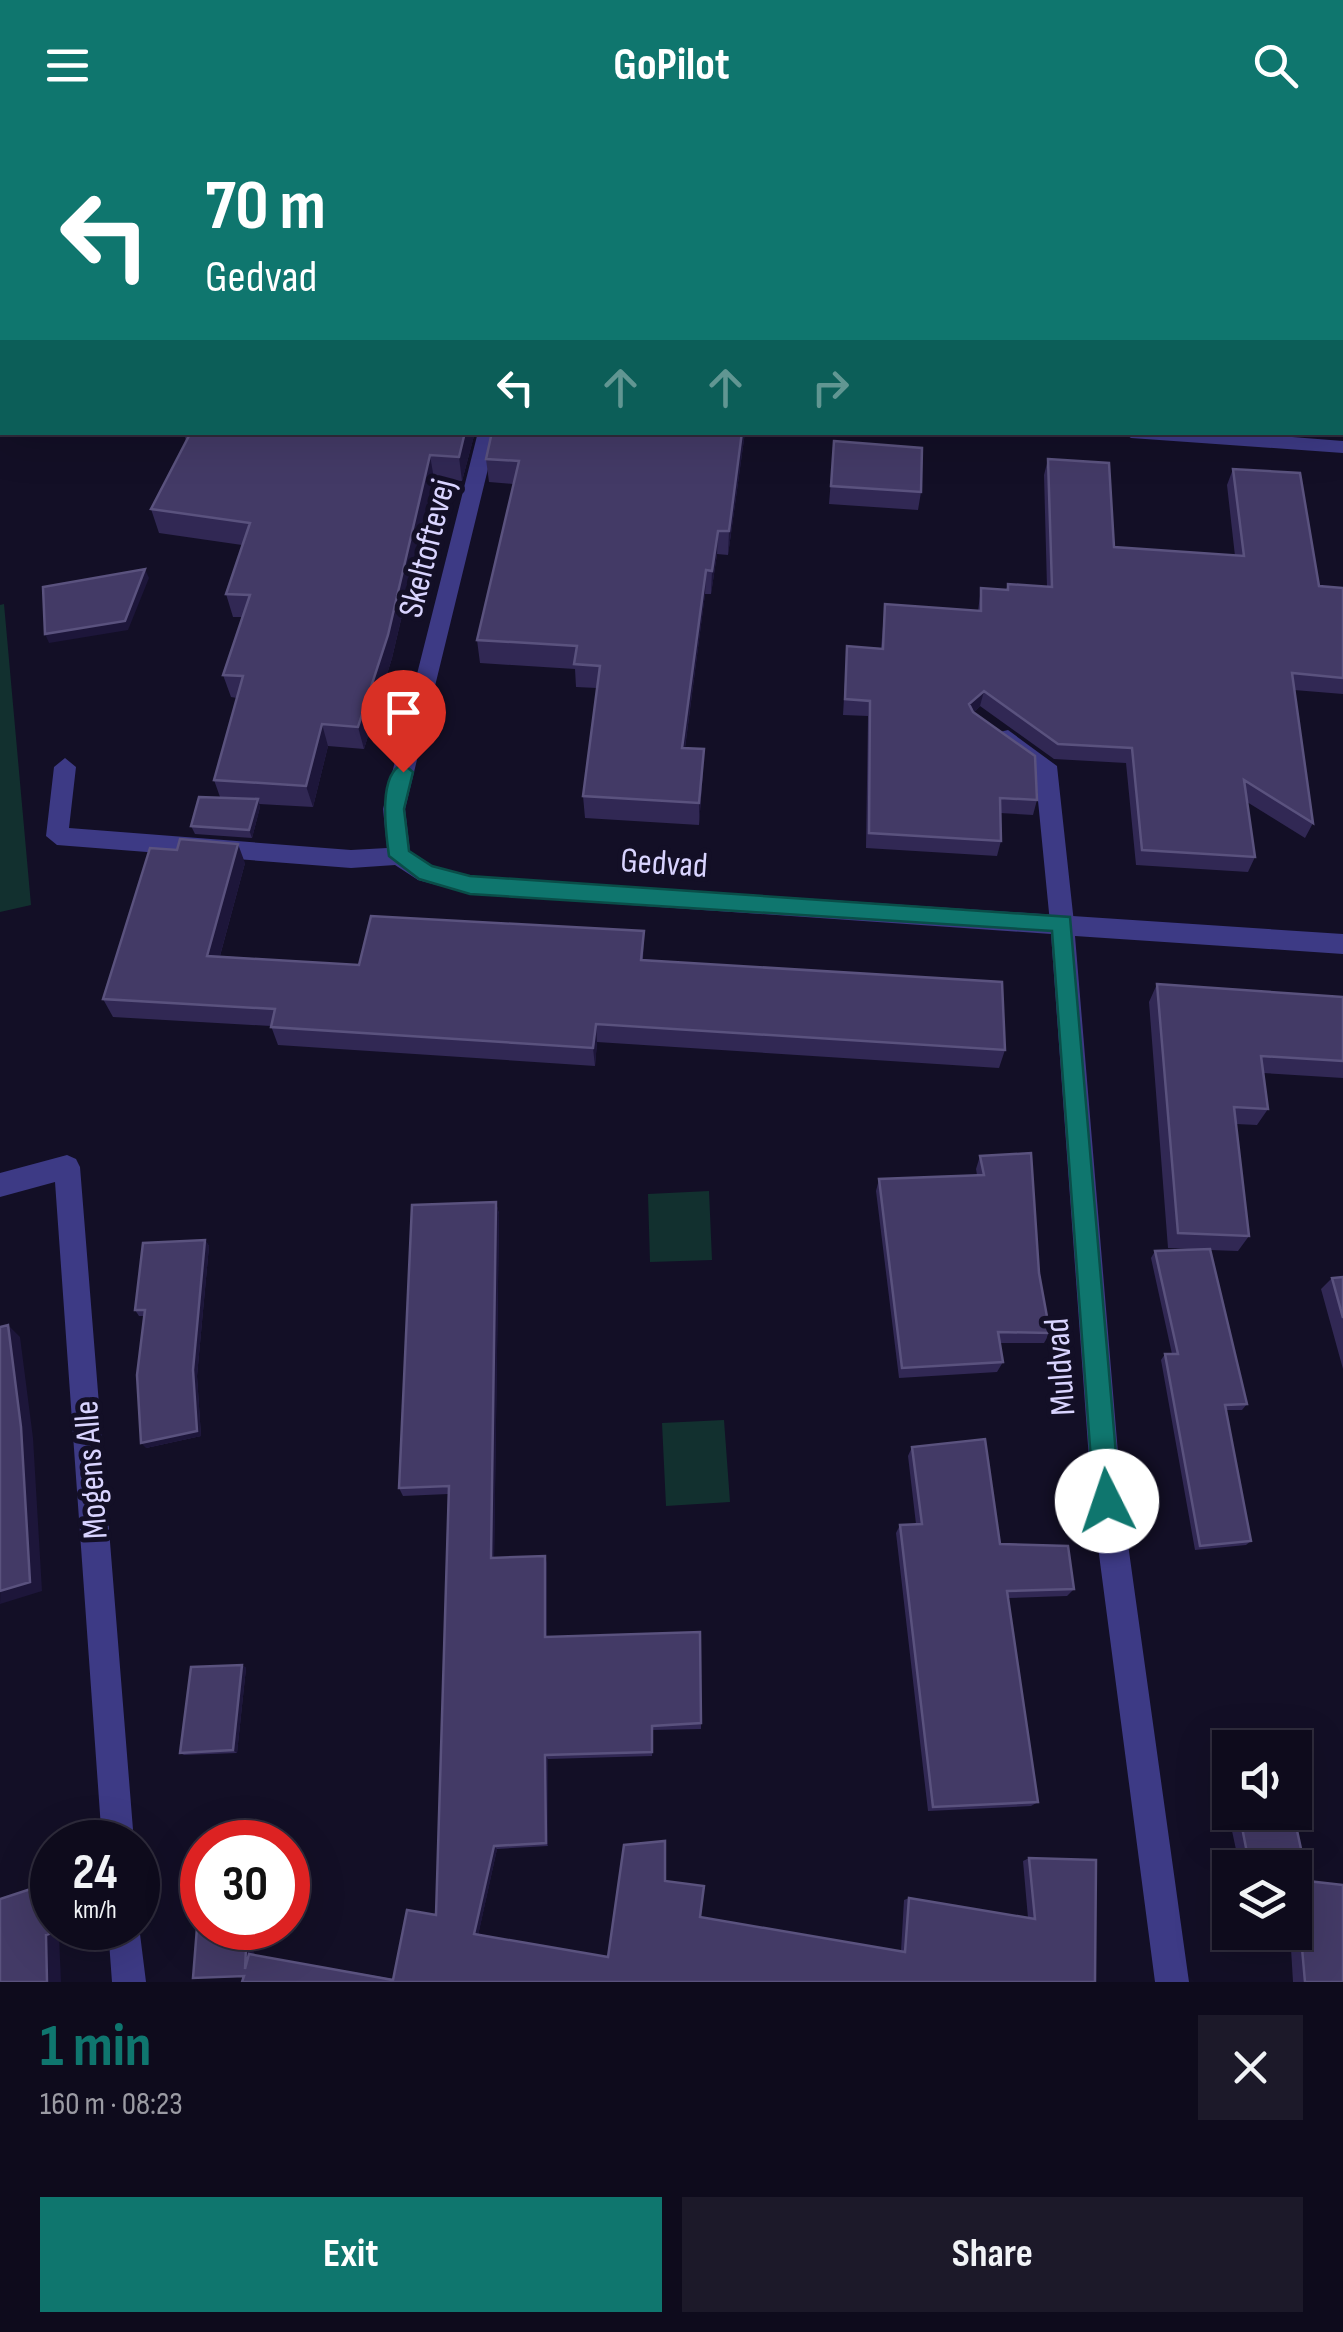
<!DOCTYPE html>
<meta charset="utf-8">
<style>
body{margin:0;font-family:"Sofia Sans Condensed",sans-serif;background:#1c1929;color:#f1f3f6;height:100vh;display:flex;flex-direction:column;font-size:38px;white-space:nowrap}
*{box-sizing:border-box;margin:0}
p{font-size:32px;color:#9b9ba3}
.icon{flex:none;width:55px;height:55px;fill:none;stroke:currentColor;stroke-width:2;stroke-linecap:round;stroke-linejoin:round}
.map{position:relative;height:1852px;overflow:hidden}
.side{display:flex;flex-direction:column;background:#0e0b1c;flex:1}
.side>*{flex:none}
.guide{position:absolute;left:0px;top:0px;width:1345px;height:305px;box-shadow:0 10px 40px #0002,0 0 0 2px #2e2b3b;background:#0f766e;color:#fff;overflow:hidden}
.controls{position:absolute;left:1212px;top:1600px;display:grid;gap:20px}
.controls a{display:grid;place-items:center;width:100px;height:100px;border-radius:0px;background:#0e0b1c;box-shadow:0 10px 40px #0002,0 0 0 2px #2e2b3b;font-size:50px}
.speed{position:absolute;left:30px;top:1690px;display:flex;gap:20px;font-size:50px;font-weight:700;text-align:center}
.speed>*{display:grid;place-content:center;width:130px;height:130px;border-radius:50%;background:#0e0b1c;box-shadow:0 10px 40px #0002,0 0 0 2px #2e2b3b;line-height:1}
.speed small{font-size:25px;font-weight:400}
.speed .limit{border:15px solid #d22;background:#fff;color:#111}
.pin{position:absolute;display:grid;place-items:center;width:85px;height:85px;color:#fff;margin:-102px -42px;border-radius:50% 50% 50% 0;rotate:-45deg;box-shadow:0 0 10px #0007}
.pin .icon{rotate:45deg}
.me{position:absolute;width:110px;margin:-55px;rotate:356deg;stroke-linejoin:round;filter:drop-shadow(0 0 8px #0008)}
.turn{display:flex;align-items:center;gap:35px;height:210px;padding:0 40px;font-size:45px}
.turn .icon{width:130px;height:130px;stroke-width:2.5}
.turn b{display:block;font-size:70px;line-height:85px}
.lanes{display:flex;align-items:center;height:95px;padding:0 40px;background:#0003;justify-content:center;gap:50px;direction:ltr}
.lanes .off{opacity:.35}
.round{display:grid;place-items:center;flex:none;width:105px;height:105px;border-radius:0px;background:#1c1929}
.headline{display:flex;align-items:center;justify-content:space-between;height:170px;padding:0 40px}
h1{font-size:60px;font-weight:700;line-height:75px;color:#0f766e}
.primary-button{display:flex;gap:20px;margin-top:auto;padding:20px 40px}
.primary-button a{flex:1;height:115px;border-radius:0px;background:#0f766e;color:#fff;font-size:40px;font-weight:700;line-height:115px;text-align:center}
.primary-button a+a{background:#1c1929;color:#f1f3f6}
header{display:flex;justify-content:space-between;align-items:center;height:130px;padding:0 40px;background:#0f766e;color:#fff;font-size:45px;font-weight:700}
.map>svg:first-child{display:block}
.green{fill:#12302f}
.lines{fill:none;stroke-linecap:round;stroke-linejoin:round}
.service{fill:#3d3a85;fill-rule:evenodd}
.minor{fill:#3d3a85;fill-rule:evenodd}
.wall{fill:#312854}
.shaded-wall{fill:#1d163a}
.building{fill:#433a66;stroke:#5a527e;stroke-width:2.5}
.route{fill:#0f766e;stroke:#0a4d48;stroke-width:2.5}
.labels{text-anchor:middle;stroke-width:10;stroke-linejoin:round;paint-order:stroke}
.street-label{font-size:35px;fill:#d9d4ff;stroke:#130f26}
</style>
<header><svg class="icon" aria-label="menu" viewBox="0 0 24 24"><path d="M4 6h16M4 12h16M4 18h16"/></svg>GoPilot<svg class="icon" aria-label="search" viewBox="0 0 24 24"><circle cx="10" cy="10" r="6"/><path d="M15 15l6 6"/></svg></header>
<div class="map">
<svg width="1343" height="1852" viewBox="0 0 1343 1852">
<rect width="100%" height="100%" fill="#130f26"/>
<path class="green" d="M4,474L31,775L0,782V475Z
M709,1061L712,1130L650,1132L648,1064Z
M724,1290L730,1372L666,1376L662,1293Z"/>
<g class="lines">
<path class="service" d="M1008,600L1057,636L1074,793L1070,800H1054L1050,793L1035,640L1000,614L997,608L1000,602Z"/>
<path class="minor" d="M478,302H497L405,679L410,721L433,736L470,746L1343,804V824L1075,806L1122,1371L1189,1852H1155L1092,1371L1051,804L470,764L418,750L395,735L351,738L57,715L46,706L54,637L65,628L76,637L69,698L351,720L387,718L383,679Z
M1122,302H1227L1343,311V323L1131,308Z
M67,1025L76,1029L80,1037L134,1712H102L55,1052L0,1067V1043Z
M138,1788L146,1852H112L108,1798H138Z"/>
</g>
<path class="wall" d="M0,0H161V2H2V57L0,58Z
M184,302H475L462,351L434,349L392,528L364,619L328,616L313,677L259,674L260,677L252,708L195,704L191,696L220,667L214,650L237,568L231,567L223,545L243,487H233L226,464L242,415L159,403L151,379L186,311Z
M745,302L728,425L717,424L711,464H705L685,618L703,641L699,695L585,688L583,666L597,558L576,557L575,539L480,533L477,510L513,354L489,352L486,329Z
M834,311L921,362L918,380L829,374Z
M1048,329L1114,417L1235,426L1227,355L1233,339L1319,456L1343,458V564L1294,560L1313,693L1305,708L1247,672L1255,727L1248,742L1136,735L1126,633L1054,629L980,576L974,582L1037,670L1033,685L1000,683L1001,711L997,726L866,718L868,586L843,585L847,516L881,518L885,474L978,481L981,458L1006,460L1008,454L1047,457L1044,345Z
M245,733L220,826L359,835L644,801L643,830L1005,920L999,938L597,912L595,936L278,915L271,896L113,887L103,869Z
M1157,854L1343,867V948L1263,943L1268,979L1257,995L1236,994L1249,1106L1238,1121L1210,1120L1247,1274L1242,1280H1226L1251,1411L1246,1415L1195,1420L1161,1230L1165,1224H1172L1151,1128L1155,1121L1208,1120L1168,1118L1149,872Z
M980,1026L1039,1143L1050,1203L1044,1213H1000L1003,1232L997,1242L899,1248L876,1061L879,1049L977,1045L976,1039Z
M496,1072L499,1084L494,1428L547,1433V1507L701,1593V1599L652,1600V1626L548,1629V1716L497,1719L478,1805L608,1827L666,1751L700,1787L901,1821L904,1770L909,1768L1028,1788L1023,1731L1029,1728L1095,1852H242L243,1847L193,1848L254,1825L393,1849L436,1785L448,1364L403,1366L399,1358Z
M205,1110L209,1116L197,1246L201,1306L146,1318L144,1186H139L135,1180Z
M1343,1147V1239L1321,1159L1332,1148Z
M912,1317L1000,1414L1074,1459L1067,1466L1008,1468L1038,1672L1031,1676L928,1681L896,1403L900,1395L916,1394L908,1326Z
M242,1535L246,1538L237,1623L184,1625L180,1623Z
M1230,1662V1682H1293L1308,1751L1343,1852H1293L1290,1802H1295V1738H1240L1224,1664Z"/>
<path class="shaded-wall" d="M2,39V57L0,58V40Z
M465,302H475L462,351L459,327Z
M742,302H745L728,425L729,401Z
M430,325L434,349L392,528L364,619L358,597Z
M718,401L717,424L711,464L712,441Z
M145,439L149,448L128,500L49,513L45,504Z
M706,440L705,464L682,640V618Z
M984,561L980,576L966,590L969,574Z
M322,594L328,616L313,677L306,656Z
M704,619L703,641L699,695V673Z
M258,669L260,677L252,708L249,700Z
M238,714L245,733L215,844L207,826Z
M596,894L597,912L595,936L593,918Z
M496,1072L499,1084L494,1435L491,1428Z
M205,1110L209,1116L197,1246L201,1306L146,1318L141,1313Z
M8,1195L20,1207L33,1308L42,1461L0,1474Z
M545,1426L547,1433V1513L545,1507Z
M242,1535L246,1538L237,1623L233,1620Z
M545,1625L548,1629V1716L546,1713Z
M494,1716L497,1719L478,1806L474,1804Z
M43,1755L52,1757V1798H61L62,1805L59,1806L61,1852H47Z
M247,1798H255L253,1840L245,1839Z"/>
<path class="building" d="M0,0H105L64,2H2V39L0,40Z
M318,0H1343V243L1342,2H317Z
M191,302H465L459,327L430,325L388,505L358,597L322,594L306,656L214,650L243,546L223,545L250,465L226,464L250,393L151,379Z
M492,302H742L729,401H718L712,441L706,440L682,618L704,619L699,673L583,666L600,536L574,534L577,516L477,510L519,331L486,329Z
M834,311L922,318L921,362L831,356Z
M1048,329L1109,333L1114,417L1244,426L1233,339L1300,343L1319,456L1343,458V548L1292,543L1313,693L1244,650L1255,727L1142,720L1132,618L1058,614L984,561L969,574L973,582L1035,626L1037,670L1000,668L1001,711L869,703L870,571L845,569L847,516L883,519L885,474L981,481V458L1008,460V454L1052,457Z
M145,439L125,491L45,504L43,457Z
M199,667L258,669L249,700L191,696Z
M180,709L238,714L207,826L359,835L371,786L644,801L641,830L1002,852L1005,920L596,894L593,918L271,897L275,879L103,869L150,718L177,720Z
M1157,854L1343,867V931L1261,926L1268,979L1234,977L1249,1106L1178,1103Z
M1031,1023L1039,1143L1050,1203L998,1202L1003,1232L902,1238L879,1049L984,1045L980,1026Z
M496,1072L491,1428L545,1426V1507L700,1502L701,1593L652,1596V1622L545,1625L546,1713L494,1716L474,1804L608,1827L624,1715L665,1711V1751L704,1756L700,1787L905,1822L909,1768L1035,1789L1029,1728L1096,1730L1095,1852H242L244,1846L193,1848L202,1735V1798H247L245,1839L249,1824L393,1850L407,1780L436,1785L449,1356L399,1358L412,1075Z
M205,1110L193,1240L197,1301L141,1313L137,1245L145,1180H135L143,1113Z
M1210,1119L1247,1274L1225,1275L1251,1411L1200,1416L1165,1224H1178L1155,1121Z
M1343,1147V1188L1332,1148Z
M8,1195L21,1297L30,1452L0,1461V1197Z
M985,1309L1000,1414L1068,1416L1074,1459L1007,1461L1038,1672L933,1677L900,1395L922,1394L912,1317Z
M242,1535L233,1620L180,1623L191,1537Z
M1239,1682H1293L1308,1751L1343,1755V1852H1305L1295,1738H1250Z
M43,1755L49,1804L46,1805L47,1852H0V1769Z"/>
<path class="route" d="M403,634L413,642L404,679L409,721L432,736L470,746L1070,787L1120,1371L1116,1380L1107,1384L1098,1380L1094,1371L1052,801L470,764L419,749L389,726C386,703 377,644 403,634Z"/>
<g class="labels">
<g class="street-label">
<text transform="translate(426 418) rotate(-76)" y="12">Skeltoftevej</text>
<text transform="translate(664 732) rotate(4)" y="12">Gedvad</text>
<text transform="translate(1059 1237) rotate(-94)" y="12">Muldvad</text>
<text transform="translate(90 1340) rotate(-94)" y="12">Mogens Alle</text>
</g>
</g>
</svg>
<div class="controls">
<a><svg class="icon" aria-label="sound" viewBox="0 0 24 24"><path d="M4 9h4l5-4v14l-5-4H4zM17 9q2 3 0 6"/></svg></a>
<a><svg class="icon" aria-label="layers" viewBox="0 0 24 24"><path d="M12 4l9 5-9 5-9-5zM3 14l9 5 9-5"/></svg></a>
</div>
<div class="speed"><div>24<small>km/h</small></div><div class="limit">30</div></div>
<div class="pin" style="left:403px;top:642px;background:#d93025"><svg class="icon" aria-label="arrive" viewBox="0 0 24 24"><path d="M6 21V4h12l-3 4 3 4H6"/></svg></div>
<svg class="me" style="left:1107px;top:1371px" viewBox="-20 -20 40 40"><circle r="19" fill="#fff"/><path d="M0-13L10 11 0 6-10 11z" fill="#0f766e"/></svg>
<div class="guide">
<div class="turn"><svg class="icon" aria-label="left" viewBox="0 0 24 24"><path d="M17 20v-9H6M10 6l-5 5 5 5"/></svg><div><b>70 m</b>Gedvad</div></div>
<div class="lanes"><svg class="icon" aria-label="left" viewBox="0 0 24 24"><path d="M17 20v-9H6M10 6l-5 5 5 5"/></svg><svg class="icon off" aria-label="ahead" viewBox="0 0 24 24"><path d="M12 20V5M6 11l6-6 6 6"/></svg><svg class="icon off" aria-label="ahead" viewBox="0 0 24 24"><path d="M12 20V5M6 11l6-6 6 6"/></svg><svg class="icon off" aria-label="right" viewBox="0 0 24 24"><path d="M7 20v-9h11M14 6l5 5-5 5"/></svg></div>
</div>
</div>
<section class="side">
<div class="headline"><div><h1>1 min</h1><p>160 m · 08:23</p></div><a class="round"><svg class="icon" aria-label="close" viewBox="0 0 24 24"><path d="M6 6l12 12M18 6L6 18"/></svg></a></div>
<div class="primary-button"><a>Exit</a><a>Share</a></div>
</section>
